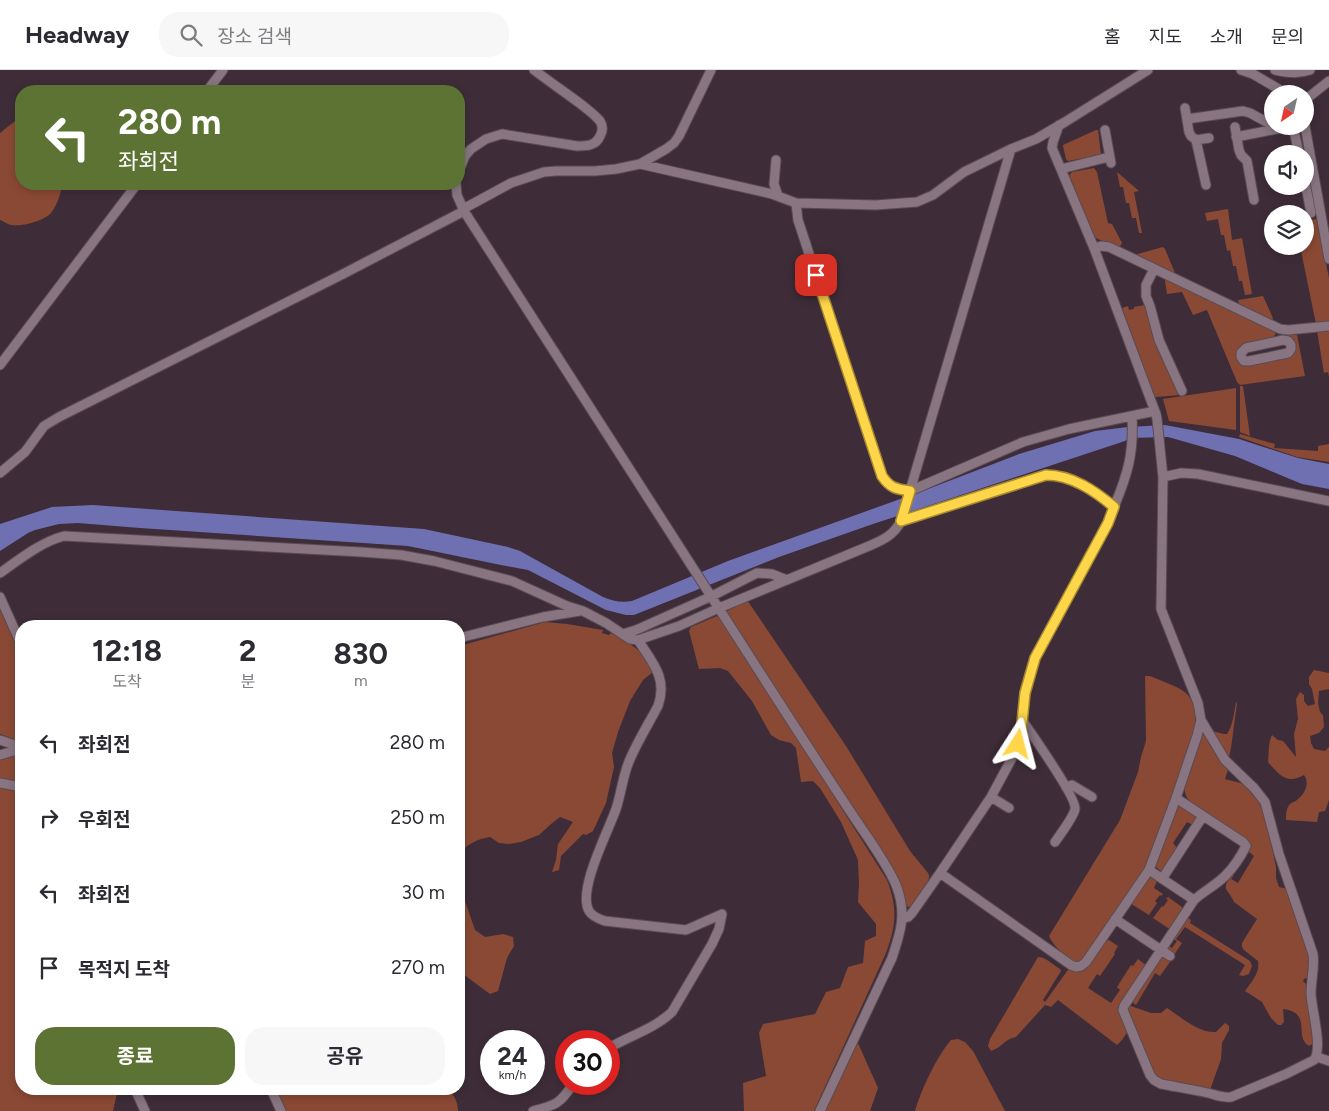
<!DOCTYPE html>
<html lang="ko">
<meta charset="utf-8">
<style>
body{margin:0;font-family:Figtree,"Noto Sans KR",sans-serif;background:#f7f7f7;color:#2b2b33;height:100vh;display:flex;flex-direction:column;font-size:19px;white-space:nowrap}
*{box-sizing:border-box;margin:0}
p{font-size:16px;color:#7c7c81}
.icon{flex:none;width:28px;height:28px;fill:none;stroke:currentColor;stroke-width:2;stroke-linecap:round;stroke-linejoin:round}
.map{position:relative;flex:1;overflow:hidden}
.panel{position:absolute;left:15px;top:550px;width:450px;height:475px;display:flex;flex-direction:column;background:#fff;border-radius:20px;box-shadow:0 2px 8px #0003}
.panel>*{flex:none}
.hud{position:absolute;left:15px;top:15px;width:450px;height:105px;border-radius:20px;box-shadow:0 2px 8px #0003;background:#5d7334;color:#fff;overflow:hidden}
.needle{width:32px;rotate:214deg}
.controls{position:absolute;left:1264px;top:15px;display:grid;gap:10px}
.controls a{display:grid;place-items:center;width:50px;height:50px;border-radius:50%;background:#fff;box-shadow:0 2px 8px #0003;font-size:25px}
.speed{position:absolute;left:480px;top:960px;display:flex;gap:10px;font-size:25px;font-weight:700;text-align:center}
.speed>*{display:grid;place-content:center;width:65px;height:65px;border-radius:50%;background:#fff;box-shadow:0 2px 8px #0003;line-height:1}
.speed small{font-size:12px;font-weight:400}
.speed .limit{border:8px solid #d22;background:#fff;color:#111}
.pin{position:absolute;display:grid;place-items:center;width:42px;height:42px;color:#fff;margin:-21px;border-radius:10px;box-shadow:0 2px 8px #0006}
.me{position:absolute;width:55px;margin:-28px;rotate:9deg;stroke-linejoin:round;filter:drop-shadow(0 0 4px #0008)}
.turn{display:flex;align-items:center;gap:18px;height:105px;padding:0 20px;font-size:22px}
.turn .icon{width:65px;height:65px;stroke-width:2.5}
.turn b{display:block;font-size:35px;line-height:42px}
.eta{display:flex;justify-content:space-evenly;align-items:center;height:85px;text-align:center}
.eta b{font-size:30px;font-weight:700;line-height:35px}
.button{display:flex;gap:10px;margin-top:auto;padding:10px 20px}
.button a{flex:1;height:58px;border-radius:20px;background:#5d7334;color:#fff;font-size:20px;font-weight:700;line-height:58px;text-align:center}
.button a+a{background:#f7f7f7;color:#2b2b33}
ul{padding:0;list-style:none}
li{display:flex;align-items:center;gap:15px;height:75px;padding:0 20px}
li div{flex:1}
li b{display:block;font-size:19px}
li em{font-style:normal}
header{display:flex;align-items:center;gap:30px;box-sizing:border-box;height:70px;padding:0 25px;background:#fff;border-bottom:1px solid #e1e1e2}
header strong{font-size:24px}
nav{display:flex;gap:28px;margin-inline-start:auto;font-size:18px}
.search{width:350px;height:45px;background:#f7f7f7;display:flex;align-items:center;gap:12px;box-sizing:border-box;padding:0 18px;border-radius:20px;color:#7c7c81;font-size:19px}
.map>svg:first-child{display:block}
.green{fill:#8a4934}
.water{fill:#6e70b2}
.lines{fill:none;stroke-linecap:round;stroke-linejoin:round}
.minor-casing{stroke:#594b54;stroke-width:11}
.minor{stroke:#887581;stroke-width:9}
.route-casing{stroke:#a68a30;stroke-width:12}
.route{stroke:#ffd54a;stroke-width:9}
</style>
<header>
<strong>Headway</strong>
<div class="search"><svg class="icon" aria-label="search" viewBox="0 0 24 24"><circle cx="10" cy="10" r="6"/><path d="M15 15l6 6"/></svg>장소 검색</div>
<nav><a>홈</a><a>지도</a><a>소개</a><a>문의</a></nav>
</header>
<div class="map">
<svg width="1329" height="1041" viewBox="0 0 1329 1041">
<rect width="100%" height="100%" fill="#3e2d38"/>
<path class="green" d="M15,51L21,52V114H63C60,124 58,134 51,143C44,151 21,157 11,155C7,154 3,151 0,150V63Z
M1096,60H1098L1101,85L1068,91L1066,89L1063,76V75Z
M1094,98L1097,102L1108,153L1112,154L1122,173L1119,178H1117L1094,167L1069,106L1072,102Z
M1117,102L1139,121L1134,122L1142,163H1139L1136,148H1132L1129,133H1126L1123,117H1120Z
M1228,139L1232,170L1242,168L1252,224L1245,225L1242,211H1239L1236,196H1233L1230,180L1227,181L1224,165H1221L1218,149L1207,151L1205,143Z
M1316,149L1317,150L1329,208V251L1316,254L1300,176H1305V151Z
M1163,177L1165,179L1175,203V205L1134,185Z
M1166,208L1277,261L1272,270L1246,275L1240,289L1293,279L1278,269L1281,263L1285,265H1297L1305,306L1240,315L1237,312L1207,240L1193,245L1182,222L1167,224L1165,211Z
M1263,226L1273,248L1271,252L1240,237L1238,230Z
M1145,235L1147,237L1156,275H1158L1181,325L1155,327L1122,238L1128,236L1129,240L1134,239V237Z
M1329,259V307L1328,302L1324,303L1317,261Z
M1240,316H1243L1250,366L1240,362Z
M1236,318V360L1169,351L1163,329Z
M1240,364L1275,374L1274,378L1318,381V376L1329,374V392L1297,387L1239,367Z
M747,530L846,676L910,781L928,803C929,804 929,806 929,807C929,812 914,836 909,837C908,837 906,836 905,836L885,786L725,542Z
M0,539L21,587V672L0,664Z
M717,546L721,548L887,810C898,838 896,856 886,883L814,1041H744L743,1013L766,1006L759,963L763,954L815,944L826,922L840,918L848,897L863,893L865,871L876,866V854L858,832L859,814L858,790L841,752L820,718L813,711L801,712L796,678L791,673L779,670L771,665L752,631L728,601L720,598L699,599L689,561L691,557Z
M545,552L567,554L603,560L602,563L609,565L611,563L626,571L646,586L653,602L643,610L630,631L618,662L612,683L614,697L606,733L593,761L586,765L583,764L561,786L559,800L552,802L556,790L558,774L573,752L560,747L551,754L539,765L521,772L509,774L499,773L490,767C477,769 468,774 459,783V581L463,575Z
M1314,600L1329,603V619L1319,621L1318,633L1320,642L1323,645L1324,657L1319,663L1310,666L1311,673L1314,679L1325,681L1329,677V730L1325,741L1319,742L1317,752L1286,750C1286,745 1286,738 1290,734C1292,732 1295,732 1297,730C1305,724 1310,713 1304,705C1287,715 1279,705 1268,692C1269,683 1268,673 1272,665L1278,670L1283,671L1296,687L1294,664L1298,649L1296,629L1300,622L1304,625V631L1308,636L1315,634L1312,619L1309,614V607Z
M1145,606H1150C1182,620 1198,619 1195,659L1152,788L1085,891L1077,894C1067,887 1054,878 1049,866L1120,750L1138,702L1141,687L1146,671Z
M1236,632L1237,633L1231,678L1229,687L1227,688L1212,661L1224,664H1227C1233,655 1234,643 1236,632Z
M1204,660C1211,674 1217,688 1228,700L1225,709L1244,714L1253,720L1263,734L1276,797V808L1279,817L1288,819L1309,888L1307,908L1304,909L1303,911L1306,914L1313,972L1312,974L1309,976C1293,966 1313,943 1283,939L1284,952L1281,955H1278L1271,948L1262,932L1245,921C1252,911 1260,903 1258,891L1244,880L1242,877V873L1257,849L1234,832C1228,817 1220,822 1232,804L1234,805L1231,809L1238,813L1254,786L1249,782L1246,786L1245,785L1250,777L1194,736C1188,730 1185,726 1184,717Z
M21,684V715L0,711V688Z
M0,717L21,723V845L15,847L17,857H21V1019H118L113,1041H0Z
M1181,735L1199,746L1193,755L1187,752L1173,773L1177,778L1162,802L1155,796L1177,737Z
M1149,805L1157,811L1154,818L1163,824L1161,826L1160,825L1155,831L1157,833L1149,845L1133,835L1131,832Z
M459,820L465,831L475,860L485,867L503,864L513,867L514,876L507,888L498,921L490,924L459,901Z
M1168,827L1182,837L1184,840L1171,859L1168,858L1153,848L1162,836L1163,837L1168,830L1166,829Z
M1186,847L1191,850L1190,853L1250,891L1252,896L1249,904L1243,906L1239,905L1245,895L1185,857L1176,869L1182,873L1174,885L1165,880L1168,875L1172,878L1177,871L1172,868Z
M1109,870L1118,876L1114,883L1115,884L1100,906L1097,904L1088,918L1111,933L1120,920L1117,917L1131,895L1133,896L1138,889L1147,896L1120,940L1128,961L1122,970L1117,975L1058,930L1051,937L1045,935L1016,967C1004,969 1003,977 991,981L988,976L990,969L1038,887C1046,887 1053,895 1060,899L1061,901L1043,930L1045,932L1070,897L1073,899L1105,871Z
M1162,884L1172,889L1160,906L1155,903L1136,935L1131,931Z
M1128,935L1151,943H1161L1167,938C1181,947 1198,963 1216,962L1225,953L1229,956V960L1222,973L1221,989L1210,1020L1162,1010L1153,1004L1128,943Z
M958,969L965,972L973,981L1005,1041H915C922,1018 936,988 951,970Z
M858,973L878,1018L870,1041H824Z
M274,1019H447C454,1024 458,1032 458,1041H284Z"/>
<path class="water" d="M1165,355L1239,369L1298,388L1329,394V419L1302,414L1235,386L1168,367L1129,368L1125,371L870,455L779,487L634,545H626L606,540L528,500L501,495L408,476L140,458L78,453L59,454L35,460L28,463L0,481V454L52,437L93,435L424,459L508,477L520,481L603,527C613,531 621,533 632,531L728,491L928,419L1019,384L1095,361L1128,357Z"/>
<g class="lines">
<defs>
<path id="minor" d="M1148,0L1065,52L1036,69L1011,79L964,102L933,125L917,132L876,135L796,133L798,150L882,406C890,418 896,419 910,421L1023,372L1069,359L1155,341
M1241,0L1253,4L1287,24
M1275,0C1288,3 1298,4 1310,0
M207,21L223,0
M1305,30L1329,11
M1185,38L1189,62L1191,66L1196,70L1206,115
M1187,49L1243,41L1250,43L1272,55
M1059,55L1053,72L1052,78L1094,178L1156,344L1157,349L1163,407
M1293,56L1299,84
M1305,56L1329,189
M1235,57L1239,80L1241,85L1247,91L1254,130
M1105,60L1111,93
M1236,67L1292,56
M1196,70L1209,68
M776,90L774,114L778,126
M640,94L772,124L796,133
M1061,99L1109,87
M459,101L465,86L471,79L486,69L502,64L577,76C586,76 596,76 600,66C603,61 603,56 600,51C595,45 588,40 582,35C566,23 550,12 534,0
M1305,112L1311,143
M456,114L457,125L464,141C566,298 667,456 768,615C795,657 822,699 850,741C864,763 886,791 896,815C907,843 901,861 892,888L820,1041
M463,139L511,113L544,102L556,101H595L616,99L640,94L666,79L674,73L679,66L711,0
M1094,178L1101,176L1109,177L1280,259L1288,260L1329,256
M1154,199L1146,215V226L1150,236L1159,270L1182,321
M1283,270L1288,271L1291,275V279L1288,283L1249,291H1244L1241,287V283L1246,278Z
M0,295L137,114
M0,403L25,382L44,356L59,347L343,204L464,141
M1114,437C1128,404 1134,382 1132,346
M901,451L1046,405C1072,406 1095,421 1114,437L1108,453L1035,588L1025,623L1021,662L1012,688L991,727L940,803
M0,503C20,489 41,472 64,466L361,482L401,485L434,491L512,511L567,536L583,541L606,553L630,569L638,570L679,556L719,538L869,476C883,470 894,465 901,451L1011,79
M0,527L21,574
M623,564L636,560L712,526L757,503L772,504L787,510
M459,568L543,547L580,541
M1022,650C1031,663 1077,728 1075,739C1074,746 1060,765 1055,772
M0,670L21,677
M0,685L21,679
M0,713L21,717
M1066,717L1072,715L1092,727
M991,727L1009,738
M1176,728L1243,772L1246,776C1241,786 1233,798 1225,806C1216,815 1204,821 1194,830
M1149,800L1194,830L1124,936L1123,940L1150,1005L1154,1010L1161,1014C1176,1017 1192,1019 1208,1023C1216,1025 1222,1028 1231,1027L1286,1004L1314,990C1323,978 1312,941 1311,924C1311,910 1315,897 1313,884L1279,784L1265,732L1254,718L1225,690L1201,650
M1162,809L1203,746
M903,848L908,847L912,843L940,803L1071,895L1076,897L1081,896L1086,892L1149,800L1176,728L1197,666L1201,650L1198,633L1161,539L1163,407L1181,403L1198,404L1329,431
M1115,849L1170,886
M609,978C629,966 654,959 672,942L712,874L719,859L722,844L686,860L605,851C599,849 592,846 589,841C577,820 609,760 616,739C622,721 623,703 631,687C639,669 649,653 658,636C668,608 652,592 638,570
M1317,987L1329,991
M135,1019L145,1041
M271,1019L281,1041
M152,1020L153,1019
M533,1041C556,1035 560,1034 573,1014"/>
</defs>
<use href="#minor" class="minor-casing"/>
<use href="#minor" class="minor"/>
</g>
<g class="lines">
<defs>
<path id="route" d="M816,205L882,406C890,418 896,419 910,421L901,451L1046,405C1072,405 1095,421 1114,437L1108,453L1035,588L1025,623L1021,662L1018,674"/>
</defs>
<use href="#route" class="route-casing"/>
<use href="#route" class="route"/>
</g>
</svg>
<div class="controls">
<a><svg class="needle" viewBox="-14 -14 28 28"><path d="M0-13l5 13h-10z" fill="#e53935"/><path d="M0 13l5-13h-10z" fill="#7c7c81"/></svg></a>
<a><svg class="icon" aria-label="sound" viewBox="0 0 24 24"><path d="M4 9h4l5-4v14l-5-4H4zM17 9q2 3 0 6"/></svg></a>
<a><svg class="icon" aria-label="layers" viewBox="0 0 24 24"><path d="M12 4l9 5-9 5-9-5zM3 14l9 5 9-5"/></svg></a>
</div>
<div class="speed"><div>24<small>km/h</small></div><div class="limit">30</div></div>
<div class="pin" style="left:816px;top:205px;background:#d93025"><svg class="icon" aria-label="arrive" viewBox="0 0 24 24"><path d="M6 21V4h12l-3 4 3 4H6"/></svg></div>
<svg class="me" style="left:1018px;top:674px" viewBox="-20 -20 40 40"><path d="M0-17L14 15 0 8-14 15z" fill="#ffd54a" stroke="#fff" stroke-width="4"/></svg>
<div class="hud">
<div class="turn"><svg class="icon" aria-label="left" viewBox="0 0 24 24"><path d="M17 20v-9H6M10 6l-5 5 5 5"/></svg><div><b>280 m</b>좌회전</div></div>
</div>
<section class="panel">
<div class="eta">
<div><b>12:18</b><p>도착</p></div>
<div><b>2</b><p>분</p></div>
<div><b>830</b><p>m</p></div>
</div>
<ul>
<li><svg class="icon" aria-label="left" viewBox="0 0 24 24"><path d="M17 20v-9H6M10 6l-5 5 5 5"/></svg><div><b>좌회전</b></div><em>280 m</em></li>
<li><svg class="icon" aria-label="right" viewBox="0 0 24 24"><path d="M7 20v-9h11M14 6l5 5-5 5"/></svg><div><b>우회전</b></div><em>250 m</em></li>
<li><svg class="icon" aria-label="left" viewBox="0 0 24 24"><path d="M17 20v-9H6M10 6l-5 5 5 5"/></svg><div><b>좌회전</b></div><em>30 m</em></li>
<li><svg class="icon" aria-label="arrive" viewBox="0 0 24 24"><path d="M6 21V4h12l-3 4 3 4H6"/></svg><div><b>목적지 도착</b></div><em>270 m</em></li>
</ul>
<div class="button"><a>종료</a><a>공유</a></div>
</section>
</div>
